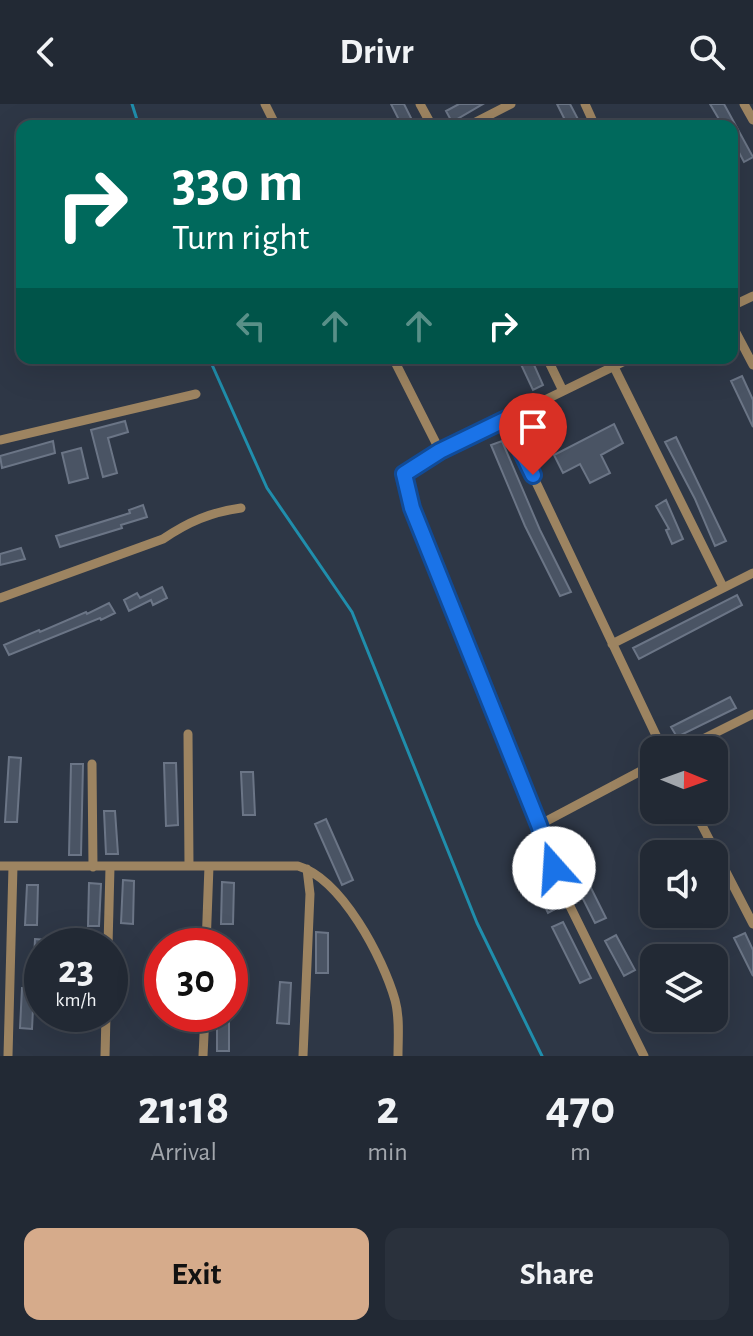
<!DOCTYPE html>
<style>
body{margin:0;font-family:"Alegreya Sans",sans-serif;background:#2a313c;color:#f1f3f6;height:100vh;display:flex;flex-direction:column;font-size:30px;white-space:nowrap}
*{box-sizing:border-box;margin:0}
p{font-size:26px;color:#a2a6ac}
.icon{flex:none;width:44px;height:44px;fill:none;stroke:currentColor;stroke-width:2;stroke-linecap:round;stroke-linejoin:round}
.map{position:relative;height:952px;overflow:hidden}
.side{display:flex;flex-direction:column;background:#222934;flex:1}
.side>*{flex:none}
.top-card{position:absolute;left:16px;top:16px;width:722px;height:244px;border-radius:16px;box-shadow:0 8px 32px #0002,0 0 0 2px #3f454f;background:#00695c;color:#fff;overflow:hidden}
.needle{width:52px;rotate:91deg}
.buttons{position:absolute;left:640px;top:632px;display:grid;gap:16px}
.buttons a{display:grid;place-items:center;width:88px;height:88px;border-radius:16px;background:#222934;box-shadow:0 8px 32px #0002,0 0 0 2px #3f454f;font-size:40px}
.speed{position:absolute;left:24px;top:824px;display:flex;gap:16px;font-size:40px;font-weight:700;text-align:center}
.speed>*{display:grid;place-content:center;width:104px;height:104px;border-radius:50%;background:#222934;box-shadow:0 8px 32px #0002,0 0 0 2px #3f454f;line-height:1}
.speed small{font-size:20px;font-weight:400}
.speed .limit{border:12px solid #d22;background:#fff;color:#111}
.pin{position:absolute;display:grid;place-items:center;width:68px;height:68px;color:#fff;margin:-82px -34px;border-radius:50% 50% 50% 0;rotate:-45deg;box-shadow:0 0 8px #0007}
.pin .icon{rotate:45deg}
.me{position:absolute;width:88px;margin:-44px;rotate:341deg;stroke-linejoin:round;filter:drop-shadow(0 0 6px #0008)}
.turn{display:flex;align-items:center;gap:28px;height:168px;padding:0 24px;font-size:36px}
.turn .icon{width:104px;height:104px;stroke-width:2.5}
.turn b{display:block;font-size:56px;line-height:68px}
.lanes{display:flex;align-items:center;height:76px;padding:0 24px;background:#0003;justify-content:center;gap:40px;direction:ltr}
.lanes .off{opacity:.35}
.eta{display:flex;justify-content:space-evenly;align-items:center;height:136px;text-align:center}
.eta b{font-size:48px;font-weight:700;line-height:56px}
.action{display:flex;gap:16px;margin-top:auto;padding:16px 24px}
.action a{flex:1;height:92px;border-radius:16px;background:#d6ab8b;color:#111;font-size:32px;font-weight:700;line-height:92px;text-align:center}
.action a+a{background:#2a313c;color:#f1f3f6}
header{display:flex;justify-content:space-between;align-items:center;height:104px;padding:0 24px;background:#222934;font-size:36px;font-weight:700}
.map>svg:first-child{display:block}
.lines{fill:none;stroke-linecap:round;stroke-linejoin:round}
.stream{stroke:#208eac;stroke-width:3}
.building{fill:#4a5464;stroke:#6b7586;stroke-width:2}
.minor{stroke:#9d8461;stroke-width:9}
.route-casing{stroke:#114b97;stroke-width:20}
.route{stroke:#1a73e8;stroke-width:14}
</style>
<header><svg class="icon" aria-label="back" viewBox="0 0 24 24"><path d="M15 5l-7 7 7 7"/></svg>Drivr<svg class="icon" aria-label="search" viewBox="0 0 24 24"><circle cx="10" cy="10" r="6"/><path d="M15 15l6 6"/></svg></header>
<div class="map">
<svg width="753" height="952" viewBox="0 0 753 952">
<rect width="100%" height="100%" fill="#2e3746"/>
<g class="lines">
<path class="stream" d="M132,0L139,22
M209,254L267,384L352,508L477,819L542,952"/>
</g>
<path class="building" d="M391,0H404L415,22H402Z
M459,0H483L452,18L446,7Z
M557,0H570L580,19L568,22Z
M710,0H724L753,53L744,58L732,35V22H723Z
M518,254H531L543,281L533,286Z
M742,272L753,296V323L731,277Z
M125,317L128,328L108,334L117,369L103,373L91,326Z
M614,320L623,339L601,351L610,369L590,379L580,360L563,369L554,351Z
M676,333L726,437L715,442L695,395L665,338Z
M53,337L55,349L2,364L0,352Z
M502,337L540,426L571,488L560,492L525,422L491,341Z
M81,344L88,374L69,379L62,349Z
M666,396L683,435L672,440L666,426L669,425L656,402Z
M143,401L147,413L121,421L122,424L60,443L56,432L130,409L129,406Z
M21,444L25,455L0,461V450Z
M162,483L167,494L153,501L151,496L129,507L124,496L137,489L140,494Z
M737,491L742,501L639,555L633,544Z
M109,499L115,509L101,516L100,514L9,551L4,541L39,526L40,528L86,508L87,510Z
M730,593L736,604L677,633L671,623Z
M9,653L21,654L17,718H5Z
M164,659H176L178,721L166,722Z
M71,660H83L81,751H69Z
M241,668H253L255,711H243Z
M104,707H115L118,750H106Z
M326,715L353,776L342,781L315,720Z
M542,770L559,803L548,809L531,775Z
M123,776L134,777L133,820L121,819Z
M222,778L234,779L233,820H221Z
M588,778L606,814L595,819L577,783Z
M89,779L101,780L99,822H88Z
M27,781H38L37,821H25Z
M563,818L591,874L580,879L552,823Z
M316,828L328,829V869H316Z
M745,829L753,846V872L734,834Z
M616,831L635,866L624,872L605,837Z
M35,835L47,836L46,842H42V877H33Z
M280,878L291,879L289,920L277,919Z
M22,884H34L32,925L20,924Z
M217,910H229V947H217Z"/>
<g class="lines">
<path class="minor" d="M265,0L276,22
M420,0L432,22
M585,0L595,22
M744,0L753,16
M468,22L511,0
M732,202L753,192
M732,221L753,261
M393,254L440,347L631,254
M547,254L563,287
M614,263L723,483
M506,315L663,646
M0,336L196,290
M440,347L404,370L412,404L539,721L562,786L644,952
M0,494L163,435C188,418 211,408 241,404
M612,540L753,469
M188,630L189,761
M681,646L753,610
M92,660L93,763
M694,706L753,820
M539,721L654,660
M0,762H298C342,775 383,854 395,896C400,914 398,933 398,952
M108,842L110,763
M206,842L209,762
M8,952L13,762
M105,952L106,910
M203,952L205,910
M303,952L310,790L307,765"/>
</g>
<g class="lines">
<defs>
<path id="route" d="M533,371L506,315L440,347L404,370L412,404L539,721L554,764"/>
</defs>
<use href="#route" class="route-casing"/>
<use href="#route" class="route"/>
</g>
</svg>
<div class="buttons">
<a><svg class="needle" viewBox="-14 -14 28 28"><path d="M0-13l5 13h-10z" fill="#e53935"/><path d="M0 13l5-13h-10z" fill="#a2a6ac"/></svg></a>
<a><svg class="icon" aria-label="sound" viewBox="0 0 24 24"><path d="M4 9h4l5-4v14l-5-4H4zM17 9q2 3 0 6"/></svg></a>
<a><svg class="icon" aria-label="layers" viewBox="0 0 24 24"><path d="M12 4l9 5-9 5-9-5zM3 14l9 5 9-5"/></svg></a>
</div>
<div class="speed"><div>23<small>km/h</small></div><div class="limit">30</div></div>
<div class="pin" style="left:533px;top:371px;background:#d93025"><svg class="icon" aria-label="arrive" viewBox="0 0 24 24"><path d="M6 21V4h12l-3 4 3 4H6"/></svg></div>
<svg class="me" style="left:554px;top:764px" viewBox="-20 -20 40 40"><circle r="19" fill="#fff"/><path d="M0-13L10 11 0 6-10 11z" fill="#1a73e8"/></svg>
<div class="top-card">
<div class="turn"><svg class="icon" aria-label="right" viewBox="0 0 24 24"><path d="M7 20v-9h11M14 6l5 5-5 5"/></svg><div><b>330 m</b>Turn right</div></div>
<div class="lanes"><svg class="icon off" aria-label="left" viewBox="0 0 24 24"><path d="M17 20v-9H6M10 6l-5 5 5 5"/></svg><svg class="icon off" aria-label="ahead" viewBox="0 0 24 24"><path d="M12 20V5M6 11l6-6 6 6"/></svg><svg class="icon off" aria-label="ahead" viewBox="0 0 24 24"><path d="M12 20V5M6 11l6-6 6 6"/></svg><svg class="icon" aria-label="right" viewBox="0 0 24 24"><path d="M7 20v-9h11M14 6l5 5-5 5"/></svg></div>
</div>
</div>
<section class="side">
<div class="eta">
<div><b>21:18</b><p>Arrival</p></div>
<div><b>2</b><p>min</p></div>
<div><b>470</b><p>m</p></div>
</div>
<div class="action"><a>Exit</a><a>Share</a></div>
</section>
